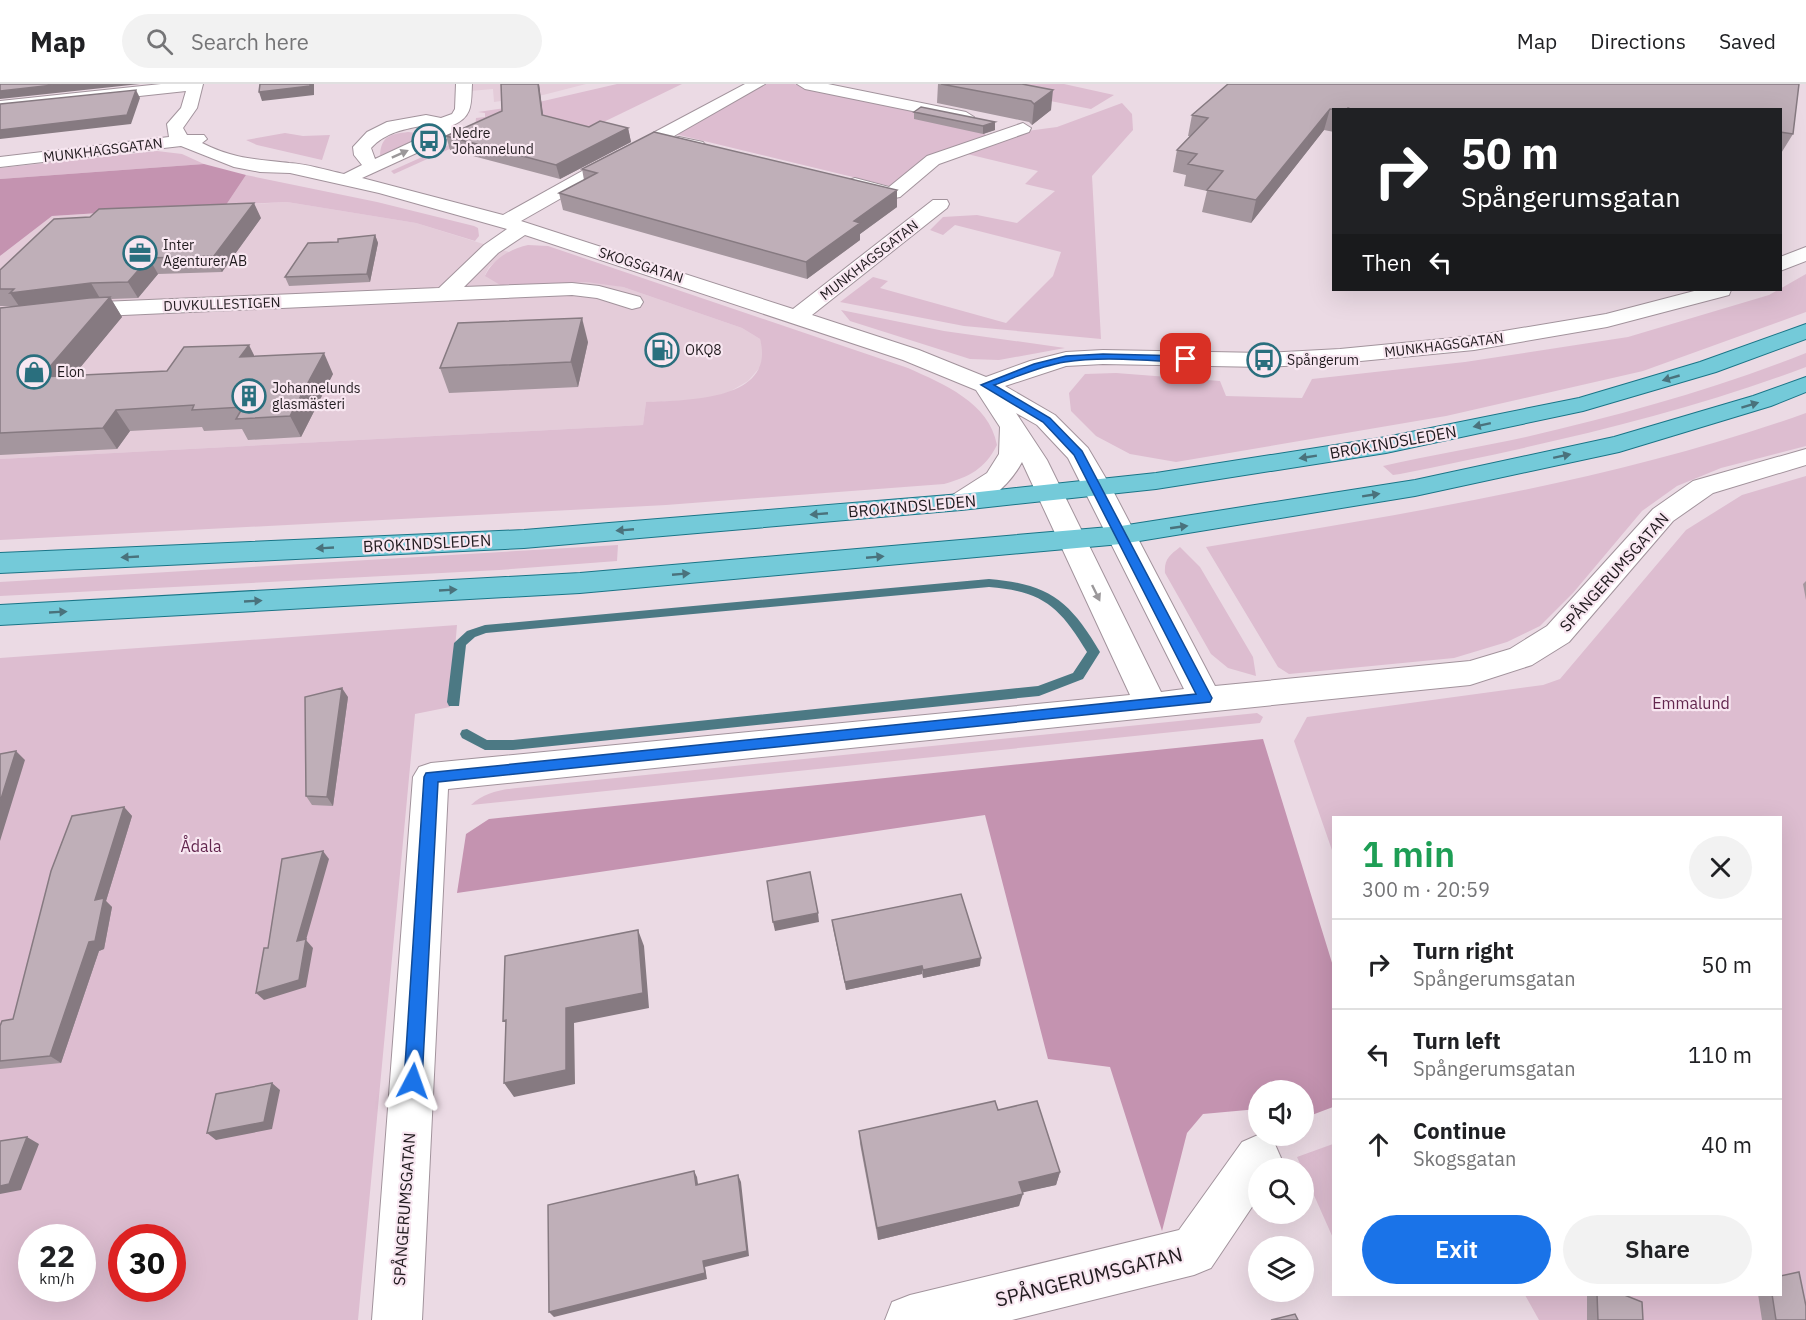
<!DOCTYPE html>
<meta charset="utf-8">
<style>
body{margin:0;font-family:"IBM Plex Sans",sans-serif;background:#f2f2f2;color:#202124;height:100vh;display:flex;flex-direction:column;font-size:22px;white-space:nowrap}
*{box-sizing:border-box;margin:0}
p{font-size:20px;color:#757577}
.icon{flex:none;width:33px;height:33px;fill:none;stroke:currentColor;stroke-width:2;stroke-linecap:round;stroke-linejoin:round}
.map{position:relative;flex:1;overflow:hidden}
.sheet{position:absolute;left:1332px;top:732px;width:450px;height:480px;display:flex;flex-direction:column;background:#fff;border-radius:0px;box-shadow:0 6px 24px #0002}
.sheet>*{flex:none}
.hud{position:absolute;left:1332px;top:24px;width:450px;height:183px;border-radius:0px;box-shadow:0 6px 24px #0002;background:#202124;color:#fff;overflow:hidden}
.controls{position:absolute;left:1248px;top:996px;display:grid;gap:12px}
.controls a{display:grid;place-items:center;width:66px;height:66px;border-radius:50%;background:#fff;box-shadow:0 6px 24px #0002;font-size:30px}
.speed{position:absolute;left:18px;top:1140px;display:flex;gap:12px;font-size:30px;font-weight:700;text-align:center}
.speed>*{display:grid;place-content:center;width:78px;height:78px;border-radius:50%;background:#fff;box-shadow:0 6px 24px #0002;line-height:1}
.speed small{font-size:15px;font-weight:400}
.speed .limit{border:9px solid #d22;background:#fff;color:#111}
.pin{position:absolute;display:grid;place-items:center;width:51px;height:51px;color:#fff;margin:-26px;border-radius:12px;box-shadow:0 3px 9px #0006}
.me{position:absolute;width:66px;margin:-33px;rotate:4deg;stroke-linejoin:round;filter:drop-shadow(0 0 4px #0008)}
.turn{display:flex;align-items:center;gap:21px;height:126px;padding:0 30px;font-size:27px}
.turn .icon{width:78px;height:78px;stroke-width:2.5}
.turn b{display:block;font-size:42px;line-height:51px}
.then{display:flex;align-items:center;height:57px;padding:0 30px;background:#0003;gap:12px;font-size:22px}
.round{display:grid;place-items:center;flex:none;width:63px;height:63px;border-radius:32px;background:#f2f2f2}
.summary{display:flex;align-items:center;justify-content:space-between;height:102px;padding:0 30px}
h1{font-size:36px;font-weight:600;line-height:45px;color:#1e9e55}
.primary-button{display:flex;gap:12px;margin-top:auto;padding:12px 30px}
.primary-button a{flex:1;height:69px;border-radius:36px;background:#1a73e8;color:#fff;font-size:24px;font-weight:600;line-height:69px;text-align:center}
.primary-button a+a{background:#f2f2f2;color:#202124}
ul{padding:0;list-style:none}
li{display:flex;align-items:center;gap:18px;height:90px;padding:0 30px;border-top:2px solid #e0e0e0}
li div{flex:1}
li b{display:block;font-size:22px}
li em{font-style:normal}
header{display:flex;align-items:center;gap:36px;box-sizing:border-box;height:84px;padding:0 30px;background:#fff;border-bottom:2px solid #e0e0e0}
header strong{font-size:28px}
nav{display:flex;gap:33px;margin-inline-start:auto;font-size:21px}
.search{width:420px;height:54px;background:#f2f2f2;display:flex;align-items:center;gap:15px;box-sizing:border-box;padding:0 21px;border-radius:33px;color:#757577;font-size:22px}
.map>svg:first-child{display:block}
.built{fill:#e4ccd9}
.green{fill:#ddbdd0;fill-rule:evenodd}
.forest{fill:#c493b0}
.lines{fill:none;stroke-linecap:round;stroke-linejoin:round}
.stream{fill:#4c7984;fill-rule:evenodd}
.minor-casing{stroke:#a2939c;stroke-width:2}
.major-casing{stroke:#1a7587;stroke-width:2}
.minor{fill:#fff;fill-rule:evenodd}
.major{fill:#74cad9;fill-rule:evenodd}
.wall{fill:#a4969e}
.shaded-wall{fill:#867a81}
.building{fill:#bfafb8;stroke:#867a81;stroke-width:1.5}
.oneway{fill:#9b989a}
.oneway2{fill:#4a727c}
.route{fill:#1a73e8;stroke:#114b97;stroke-width:1.5}
.labels{text-anchor:middle;stroke-width:4.5;stroke-linejoin:round;paint-order:stroke}
.far-poi-label{font-size:14px;fill:#211b1f;stroke:#f8e7f1;text-anchor:start}
.far-street-label{font-size:14px;fill:#211b1f;stroke:#f8e7f1}
.street-label{font-size:16px;fill:#211b1f;stroke:#f8e7f1}
.park-label{font-size:16px;fill:#63274f;stroke:#f8e7f1}
.near-street-label{font-size:20px;fill:#211b1f;stroke:#f8e7f1}
</style>
<header>
<strong>Map</strong>
<div class="search"><svg class="icon" aria-label="search" viewBox="0 0 24 24"><circle cx="10" cy="10" r="6"/><path d="M15 15l6 6"/></svg>Search here</div>
<nav><a>Map</a><a>Directions</a><a>Saved</a></nav>
</header>
<div class="map">
<svg width="1806" height="1236" viewBox="0 0 1806 1236">
<rect width="100%" height="100%" fill="#ebdae4"/>
<path class="built" d="M469,0H586L543,11L494,18L493,5L470,7Z
M287,118L416,139L509,168L489,183L485,191L603,199L623,203L742,244L760,255L764,268L761,282L748,297L729,308L704,316L646,318L643,341L0,375V172L52,132Z"/>
<path class="green" d="M617,0H682L585,47L523,32L394,90L391,87L451,60L475,43L476,34L485,33V29L478,28L526,21Z
M763,0H794L986,40L985,52L894,103L671,49Z
M963,0H1064L1114,11L1091,25Z
M1122,19L1132,30L1133,46L1092,92L1101,255L964,242L840,218L873,193L888,197L880,204L1006,239L1053,192L1061,168L955,141L943,151L930,146L943,133L977,131L1017,139L1055,107L1025,100L1038,87L963,69L1027,47L1057,43Z
M408,48L417,49L421,53L380,72C381,52 390,50 408,48Z
M285,49L303,52L330,51L322,76L257,61L246,56Z
M157,67L182,70L204,80L0,95V84Z
M246,91L377,118L474,142L478,144L479,152L475,157L416,139L287,118L226,121Z
M528,161L548,162L908,284C943,300 989,318 997,361C985,385 969,393 944,400L666,421L0,456V375L643,341L646,318C684,316 777,318 760,255L742,244L623,203L586,198L502,202L485,192C493,175 510,165 528,161Z
M1806,190V228L1643,287L1446,332L1176,378L1130,370L1096,352L1071,327L1069,309L1085,290L1116,289L1220,297L1226,312L1302,314L1312,295L1465,278L1628,253L1769,211Z
M841,226L944,247L1065,264L999,276L970,275L850,237Z
M1806,269V283C1675,333 1537,362 1400,390L1393,391L1383,382C1431,371 1479,363 1526,353C1621,331 1716,305 1806,269Z
M1806,329V362L1721,384L1677,402L1642,427L1573,509L1540,542L1507,558L1454,574L1289,590L1278,583L1206,463C1408,429 1612,398 1806,329Z
M1806,392V1236H1539L1525,1211L1780,1210V734H1334L1333,769L1294,657L1307,633L1543,601L1560,595L1686,446L1742,411Z
M618,461L617,477L499,486L0,512V498Z
M1180,463L1200,483L1253,573L1256,592L1228,584L1211,570L1165,489C1164,475 1170,471 1180,463Z
M457,541L450,623L415,630L358,1236H0V574ZM32,1154H82V1204H32ZM122,1154H172V1204H122Z
M1257,629L1263,633L1260,639L471,721C484,709 499,706 517,704Z
M1333,1060H1334L1333,1154L1297,1073Z"/>
<path class="forest" d="M204,80L246,91L226,121L52,132L0,172V95Z
M1263,655L1333,882V1023L1304,1034V1006H1258V1025L1203,1030L1187,1049L1162,1147L1110,983L1048,975L985,731L457,809L466,750L489,735Z"/>
<g class="lines">
<path class="stream" d="M989,495C1049,500 1070,517 1100,568L1083,595L1039,612L513,666H485L462,654L460,650L462,646L467,645L487,656H513L1038,602L1073,589L1087,568C1060,523 1043,507 989,503L486,549L475,553L466,561L459,622H449L447,618L454,559L467,547L485,541Z"/>
<defs>
<path id="minor" d="M161,0H203L197,24L183,44L187,51H204L207,55L202,59C233,75 256,75 289,79C307,80 326,86 344,90L362,81L354,71L353,63L367,48L387,38L426,31L441,34L452,30L455,25L456,0H472C471,19 473,33 453,41L455,44L447,55L362,94L503,131L618,67H630L633,71L630,75L521,137L793,225L933,116H947L949,120L947,124L812,231L919,266L986,293L1030,277L1066,268L1103,266L1264,269L1340,265L1474,252L1606,230L1698,206H1731L1729,211L1607,243L1474,266L1340,279L1264,283L1103,280L1066,282L1005,302L1055,331L1088,364L1111,403L1215,602L1470,577L1510,565L1547,542L1653,425L1693,397L1806,365V381L1713,409L1673,437L1569,558L1532,581L1470,601L448,705L422,1236H372L413,693L419,683L431,679L1130,611L1022,378C1010,401 979,431 951,424L947,418L951,412L987,389L999,370L1000,343L976,306L903,276L525,151L498,169L464,203L572,199L599,202L640,213L643,218L640,223L632,225L597,214L572,211L101,232L0,244V230L101,218L439,204L484,161L507,145L379,109L290,89L260,88L234,83L181,62L0,83V73L169,53L167,40L181,24L186,7L0,27V17ZM426,41L438,44L435,47L375,75L371,64C386,48 405,45 426,41ZM1016,329L1037,341L1068,374L1184,605L1161,608L1047,376Z
M745,0H765L674,52L703,58L706,62L703,66L697,67L659,58L653,57L650,53L653,49Z
M797,0H828L966,28L974,33L966,38L805,5Z
M1023,39L1031,44L1029,48L939,80L900,113C885,117 864,108 849,104L846,100L849,96L855,94L889,103L927,72Z
M1806,163V177L1780,187V173Z
M1258,1051L1274,1058L1281,1074L1277,1084H1258V1114L1211,1184L1194,1191L1012,1236H885L892,1218L910,1211L1179,1146L1242,1058Z"/>
<path id="major" d="M1806,240V255L1716,288L1583,327L1386,369L1156,405L961,426L524,464L0,489V469L524,446L961,410L1156,389L1386,353L1579,314L1700,278Z
M1806,293V308L1771,322L1619,368L1415,412L1121,460L580,509L0,541V521L580,489L1121,442L1415,396L1614,353L1753,312Z"/>
</defs>
<use href="#minor" class="minor-casing"/>
<use href="#major" class="major-casing"/>
<use href="#minor" class="minor"/>
<use href="#major" class="major"/>
</g>
<path class="wall" d="M501,0H539L543,32L589,43L628,44L631,58L560,95L450,66L446,52L502,27Z
M938,0H1022L1051,26L1032,41L1029,38L937,19Z
M1799,0L1793,50L1780,71V26H1334V48L1324,46L1251,139L1202,128L1207,107L1184,102L1186,91L1173,88L1177,66L1190,52H1188L1192,31Z
M914,28L995,38V46L983,50L914,35Z
M582,85L897,123L860,150V156L807,195L563,126L559,109L584,96Z
M261,134L222,188L158,190L138,214L111,215L122,233L73,292L167,287L255,273L333,290L301,353L248,356L242,345L204,347L202,343L130,347L117,365L0,371V224L19,222H0V186Z
M375,151L378,159L370,198L289,202L285,193L338,158Z
M588,258L578,303L449,309L440,284Z
M1806,497V516L1803,500Z
M348,613L333,722L312,721L306,712Z
M124,723L132,732L106,817L112,823L104,865L99,867L61,979L0,985V942L13,935Z
M832,836L980,882L923,894L922,890L846,906L833,844Z
M998,1026L1060,1088L1056,1101L1022,1108L1019,1122L878,1156L860,1060L859,1047Z
M1587,1210H1622L1643,1236H1587Z
M1758,1210H1780L1806,1236H1762Z"/>
<path class="shaded-wall" d="M62,0H140L0,15V7Z
M310,0H314V11L262,17L259,8Z
M538,0H539L545,45L542,31Z
M136,6L140,14L131,40L0,55V46Z
M1053,6L1051,26L1032,41L1034,20Z
M1330,25L1324,46L1251,139L1256,116Z
M995,38V46L983,50V42Z
M628,44L631,58L560,95L556,81Z
M897,106V123L860,150V156L807,195L806,178L854,137Z
M254,119L261,134L222,188L214,172Z
M375,151L378,159L370,198L367,190Z
M149,174L158,190L138,214L128,198Z
M91,199L101,216L21,225L10,209Z
M110,213L122,233L55,314L41,293Z
M582,234L588,258L578,303L571,278Z
M249,261L259,281L240,273Z
M324,269L333,290L301,353L290,332Z
M116,326L130,347L117,365L103,344Z
M342,604L348,613L333,722L327,713Z
M16,667L25,676L0,757V718Z
M124,723L132,732L106,817L112,823L104,865L99,867L61,979L50,972L95,816Z
M323,767L329,775L306,856L313,864L306,903L264,916L256,909L297,857Z
M818,829L819,838L775,847L773,838Z
M638,846L644,862L649,924L574,939L575,1000L514,1013L504,999L566,924Z
M981,874L980,882L923,894V886Z
M922,882V890L846,906L845,898Z
M272,999L280,1006L272,1045L216,1056L207,1049Z
M27,1053L39,1060L21,1106L0,1110V1102Z
M694,1087L697,1093L699,1107L696,1101Z
M1060,1088L1056,1101L1016,1110L1019,1098Z
M738,1091L741,1098L749,1172L705,1183L707,1195L554,1233L549,1228Z
M1023,1110L1019,1122L878,1156L877,1144Z"/>
<path class="building" d="M0,0H62L0,7Z
M260,0H310V2L259,8Z
M501,0H538L542,31L589,43L600,37L628,44L556,81L446,52L502,27Z
M941,0H1022L1053,6L1034,20L1031,17Z
M1228,0H1799L1793,50L1780,48V26H1353L1348,24L1347,26L1330,25L1256,116L1207,106L1223,87L1188,80L1197,70L1177,66L1208,34L1192,31Z
M136,6L127,31L0,46V20Z
M921,23L995,38L983,42L914,28Z
M654,48L897,106L854,137L860,139L806,178L559,109L597,89L582,85Z
M254,119L214,172L149,174L128,198L91,199L10,209L14,205H0V186L54,135L90,133L99,125Z
M375,151L367,190L285,193L308,159L338,158V155Z
M110,213L41,293L167,287L184,263L249,261L240,273L324,269L290,332L236,335L243,323L192,326L194,321L116,326L103,344L0,349V224L89,214Z
M582,234L571,278L440,284L458,239Z
M342,604L327,713L306,712L305,613Z
M16,667L0,718V670Z
M124,723L95,816L104,814L95,857L89,858L50,972L0,977V942L2,937L13,935L51,787L72,732Z
M323,767L297,857L306,855L299,896L256,909L264,864H268L282,775Z
M810,788L818,829L773,838L767,797Z
M961,810L981,874L923,886L922,882L845,898L832,836Z
M638,846L643,909L566,924V986L504,999L506,936L503,937L505,872Z
M272,999L264,1038L207,1049L216,1010Z
M995,1017L998,1026L1037,1017L1060,1088L1019,1098L1023,1110L877,1144L859,1047Z
M27,1053L9,1100L0,1102V1057Z
M694,1087L696,1101L738,1091L747,1167L703,1177L705,1189L549,1228L548,1121Z
M1799,1188L1806,1222V1236H1776L1772,1210H1780V1192Z
M1597,1210H1622L1642,1218L1643,1236H1598Z
M1295,1230L1298,1236H1271Z"/>
<defs><path id="oneway-solid" d="M-6-.8H1V-3.2L6.5 0L1 3.2V.8H-6Z" transform="scale(1.5)"/></defs>
<g class="oneway">
<use href="#oneway-solid" transform="translate(400 70) rotate(-24)"/>
<use href="#oneway-solid" transform="translate(1096 509) rotate(64)"/>
</g>
<g class="oneway2">
<use href="#oneway-solid" transform="translate(1671 294) rotate(164)"/>
<use href="#oneway-solid" transform="translate(1750 321) rotate(-17)"/>
<use href="#oneway-solid" transform="translate(1482 341) rotate(168)"/>
<use href="#oneway-solid" transform="translate(1562 372) rotate(-12)"/>
<use href="#oneway-solid" transform="translate(1308 373) rotate(171)"/>
<use href="#oneway-solid" transform="translate(1371 411) rotate(-9)"/>
<use href="#oneway-solid" transform="translate(819 430) rotate(175)"/>
<use href="#oneway-solid" transform="translate(1179 443) rotate(-8)"/>
<use href="#oneway-solid" transform="translate(625 446) rotate(175)"/>
<use href="#oneway-solid" transform="translate(325 464) rotate(177)"/>
<use href="#oneway-solid" transform="translate(130 473) rotate(177)"/>
<use href="#oneway-solid" transform="translate(875 473) rotate(-5)"/>
<use href="#oneway-solid" transform="translate(681 490) rotate(-5)"/>
<use href="#oneway-solid" transform="translate(448 506) rotate(-3)"/>
<use href="#oneway-solid" transform="translate(253 517) rotate(-3)"/>
<use href="#oneway-solid" transform="translate(58 528) rotate(-3)"/>
</g>
<path class="route" d="M1103,270L1186,272L1191,275L1186,278C1147,277 1104,272 1065,278C1040,282 1017,293 994,301L1050,334L1082,367L1212,614L1210,618L438,698L422,997L419,1003L413,1006L406,1003L404,997L424,693L426,689L1196,610L1074,371L1043,338L981,301L1034,280L1066,272Z"/>
<defs>
<symbol id="bus-ring" viewBox="-11 -11 22 22"><circle r="9.5" fill="#f8e7f1" stroke="#2a6f7e" stroke-width="1.5"/><path d="M-5-6H5V4H4V6H2V4H-2V6H-4V4H-5ZM-3.5-4V0h7V-4ZM-3.5 1.2v1.5H-2V1.2ZM2 1.2v1.5H3.5V1.2Z" fill="#2a6f7e"/></symbol>
<symbol id="office-ring" viewBox="-11 -11 22 22"><circle r="9.5" fill="#f8e7f1" stroke="#2a6f7e" stroke-width="1.5"/><path d="M-6-3h4V-5.5h4V-3h4V5H-6ZM-1-4.5V-3h2v-1.5ZM-6 0V1H6V0Z" fill="#2a6f7e"/></symbol>
<symbol id="fuel-ring" viewBox="-11 -11 22 22"><circle r="9.5" fill="#f8e7f1" stroke="#2a6f7e" stroke-width="1.5"/><path d="M-5.5-6h7V0h2V4h1.3V-2.5L3-4.5l.8-.8L6-3V5H2.5V1h-1V6h-7ZM-4.2-4.7v3.2H.2V-4.7Z" fill="#2a6f7e"/></symbol>
<symbol id="shop-ring" viewBox="-11 -11 22 22"><circle r="9.5" fill="#f8e7f1" stroke="#2a6f7e" stroke-width="1.5"/><path d="M-5-2.5h2.3a2.7 3.5 0 0 1 5.4 0H5L5.5 6h-11ZM-1.5-2.5h3a1.5 2.3 0 0 0-3 0Z" fill="#2a6f7e"/></symbol>
<symbol id="building-ring" viewBox="-11 -11 22 22"><circle r="9.5" fill="#f8e7f1" stroke="#2a6f7e" stroke-width="1.5"/><path d="M-4-6H4V6H1V3H-1V6H-4ZM-2.5-4.3h1.7v1.8h-1.7ZM.8-4.3h1.7v1.8H.8ZM-2.5-1h1.7V.8h-1.7ZM.8-1h1.7V.8H.8Z" fill="#2a6f7e"/></symbol>
</defs>
<g fill-rule="evenodd">
<use href="#bus-ring" x="410" y="38" width="38" height="38"/>
<use href="#office-ring" x="121" y="150" width="38" height="38"/>
<use href="#fuel-ring" x="643" y="247" width="38" height="38"/>
<use href="#bus-ring" x="1245" y="257" width="38" height="38"/>
<use href="#shop-ring" x="15" y="269" width="38" height="38"/>
<use href="#building-ring" x="230" y="293" width="38" height="38"/>
</g>
<g class="labels">
<g class="far-poi-label">
<text x="452" y="54">Nedre<tspan x="452" dy="16">Johannelund</tspan></text>
<text x="163" y="166">Inter<tspan x="163" dy="16">Agenturer AB</tspan></text>
<text x="685" y="271">OKQ8</text>
<text x="1287" y="281">Spångerum</text>
<text x="57" y="293">Elon</text>
<text x="272" y="309">Johannelunds<tspan x="272" dy="16">glasmästeri</tspan></text>
</g>
<g class="far-street-label">
<text transform="translate(103 66) rotate(-7)" y="5">MUNKHAGSGATAN</text>
<text transform="translate(869 176) rotate(-38)" y="5">MUNKHAGSGATAN</text>
<text transform="translate(641 181) rotate(18)" y="5">SKOGSGATAN</text>
<text transform="translate(222 220) rotate(-2)" y="5">DUVKULLESTIGEN</text>
<text transform="translate(1444 261) rotate(-7)" y="5">MUNKHAGSGATAN</text>
</g>
<g class="street-label">
<text transform="translate(1393 358) rotate(-10)" y="6">BROKINDSLEDEN</text>
<text transform="translate(912 422) rotate(-5)" y="6">BROKINDSLEDEN</text>
<text transform="translate(427 459) rotate(-3)" y="6">BROKINDSLEDEN</text>
<text transform="translate(1614 488) rotate(-48)" y="6">SPÅNGERUMSGATAN</text>
<text transform="translate(404 1125) rotate(-86)" y="6">SPÅNGERUMSGATAN</text>
</g>
<g class="park-label">
<text x="1691" y="625">Emmalund</text>
<text x="201" y="768">Ådala</text>
</g>
<g class="near-street-label">
<text transform="translate(1089 1193) rotate(-14)" y="7">SPÅNGERUMSGATAN</text>
</g>
</g>
</svg>
<div class="controls">
<a><svg class="icon" aria-label="sound" viewBox="0 0 24 24"><path d="M4 9h4l5-4v14l-5-4H4zM17 9q2 3 0 6"/></svg></a>
<a><svg class="icon" aria-label="search" viewBox="0 0 24 24"><circle cx="10" cy="10" r="6"/><path d="M15 15l6 6"/></svg></a>
<a><svg class="icon" aria-label="layers" viewBox="0 0 24 24"><path d="M12 4l9 5-9 5-9-5zM3 14l9 5 9-5"/></svg></a>
</div>
<div class="speed"><div>22<small>km/h</small></div><div class="limit">30</div></div>
<div class="pin" style="left:1186px;top:275px;background:#d93025"><svg class="icon" aria-label="arrive" viewBox="0 0 24 24"><path d="M6 21V4h12l-3 4 3 4H6"/></svg></div>
<svg class="me" style="left:413px;top:997px" viewBox="-20 -20 40 40"><path d="M0-17L14 15 0 8-14 15z" fill="#1a73e8" stroke="#fff" stroke-width="4"/></svg>
<div class="hud">
<div class="turn"><svg class="icon" aria-label="right" viewBox="0 0 24 24"><path d="M7 20v-9h11M14 6l5 5-5 5"/></svg><div><b>50 m</b>Spångerumsgatan</div></div>
<div class="then">Then<svg class="icon" aria-label="left" viewBox="0 0 24 24"><path d="M17 20v-9H6M10 6l-5 5 5 5"/></svg></div>
</div>
<section class="sheet">
<div class="summary"><div><h1>1 min</h1><p>300 m · 20:59</p></div><a class="round"><svg class="icon" aria-label="close" viewBox="0 0 24 24"><path d="M6 6l12 12M18 6L6 18"/></svg></a></div>
<ul>
<li><svg class="icon" aria-label="right" viewBox="0 0 24 24"><path d="M7 20v-9h11M14 6l5 5-5 5"/></svg><div><b>Turn right</b><p>Spångerumsgatan</p></div><em>50 m</em></li>
<li><svg class="icon" aria-label="left" viewBox="0 0 24 24"><path d="M17 20v-9H6M10 6l-5 5 5 5"/></svg><div><b>Turn left</b><p>Spångerumsgatan</p></div><em>110 m</em></li>
<li><svg class="icon" aria-label="ahead" viewBox="0 0 24 24"><path d="M12 20V5M6 11l6-6 6 6"/></svg><div><b>Continue</b><p>Skogsgatan</p></div><em>40 m</em></li>
</ul>
<div class="primary-button"><a>Exit</a><a>Share</a></div>
</section>
</div>
